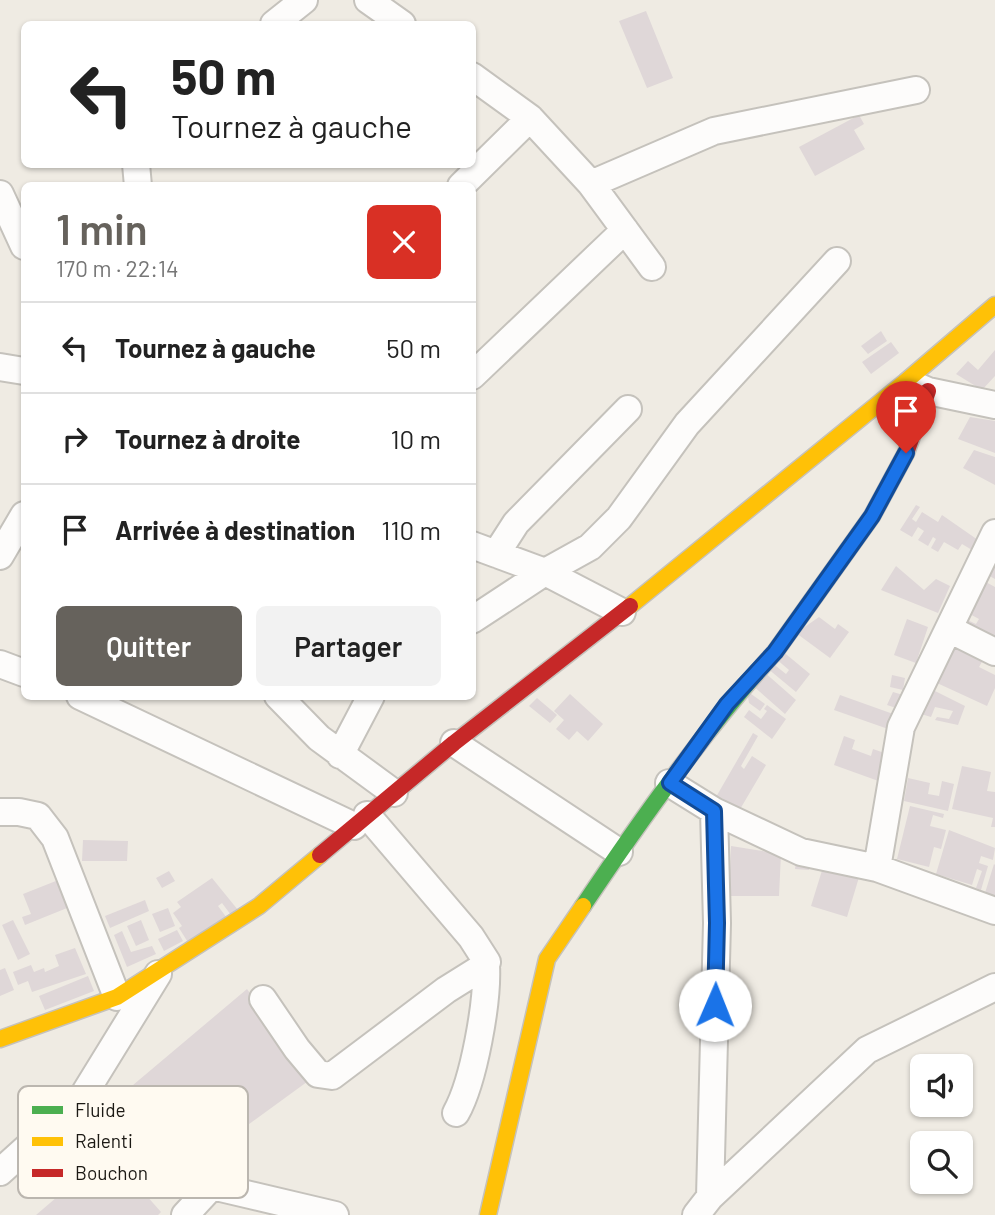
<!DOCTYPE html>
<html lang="fr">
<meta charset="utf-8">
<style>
body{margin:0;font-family:Barlow,sans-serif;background:#f2f2f2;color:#222;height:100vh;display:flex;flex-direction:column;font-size:26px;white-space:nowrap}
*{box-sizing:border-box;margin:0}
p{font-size:23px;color:#767676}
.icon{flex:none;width:38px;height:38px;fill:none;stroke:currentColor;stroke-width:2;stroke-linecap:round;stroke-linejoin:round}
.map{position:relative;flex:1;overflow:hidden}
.side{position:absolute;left:21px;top:182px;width:455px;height:518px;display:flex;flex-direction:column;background:#fff;border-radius:10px;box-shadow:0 2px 5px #0004}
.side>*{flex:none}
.top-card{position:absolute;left:21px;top:21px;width:455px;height:147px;border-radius:10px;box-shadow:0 2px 5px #0004;background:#fff;color:#222;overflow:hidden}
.buttons{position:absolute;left:910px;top:1054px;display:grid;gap:14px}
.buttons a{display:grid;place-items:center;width:63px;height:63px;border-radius:10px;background:#fff;box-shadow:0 2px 5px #0004;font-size:35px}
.pin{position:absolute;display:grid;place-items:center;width:60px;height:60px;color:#fff;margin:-72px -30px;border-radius:50% 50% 50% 0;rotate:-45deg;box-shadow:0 0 7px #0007}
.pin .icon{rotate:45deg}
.me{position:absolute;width:77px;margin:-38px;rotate:1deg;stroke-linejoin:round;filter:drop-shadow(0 0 5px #0008)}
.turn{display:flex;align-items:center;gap:24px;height:147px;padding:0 35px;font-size:32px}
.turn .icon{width:91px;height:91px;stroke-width:2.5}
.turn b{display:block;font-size:49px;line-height:60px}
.round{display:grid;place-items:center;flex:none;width:74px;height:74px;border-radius:10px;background:#f2f2f2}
.head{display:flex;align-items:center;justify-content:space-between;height:119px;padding:0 35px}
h1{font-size:42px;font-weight:600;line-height:52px;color:#66625c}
.action{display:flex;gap:14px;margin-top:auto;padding:14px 35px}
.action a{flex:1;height:80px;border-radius:10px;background:#66625c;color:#fff;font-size:28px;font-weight:600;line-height:80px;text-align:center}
.action a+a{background:#f2f2f2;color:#222}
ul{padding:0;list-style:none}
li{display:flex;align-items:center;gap:21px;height:91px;padding:0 35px;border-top:2px solid #e0e0e0}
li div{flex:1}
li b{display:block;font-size:26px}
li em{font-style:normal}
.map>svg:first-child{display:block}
.building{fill:#dfd7d8}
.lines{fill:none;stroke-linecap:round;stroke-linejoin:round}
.street-casing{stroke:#c5c2bc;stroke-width:30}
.fast-casing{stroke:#c5c2bc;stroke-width:19}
.slow-casing{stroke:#c5c2bc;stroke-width:19}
.jam-casing{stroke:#c5c2bc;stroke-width:19}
.street{stroke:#fdfcfb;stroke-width:26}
.fast{stroke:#4caf50;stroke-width:16}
.slow{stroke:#ffc107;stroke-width:16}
.jam{stroke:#c62828;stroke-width:16}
.route-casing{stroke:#114b97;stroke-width:18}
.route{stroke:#1a73e8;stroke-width:12}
.key{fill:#fffaf1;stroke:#bbb6af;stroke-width:2}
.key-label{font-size:19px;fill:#1c1914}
</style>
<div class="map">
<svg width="995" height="1215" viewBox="0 0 995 1215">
<rect width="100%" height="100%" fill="#efebe3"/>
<path class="building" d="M646,11L673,78L647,88L619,21Z
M859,115L864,124L854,130L865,149L815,176L799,147Z
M881,331L887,341L868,354L861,346Z
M891,342L899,353L871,374L862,362Z
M995,350V376L982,390L956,374L968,361L978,370Z
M970,417L995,421V453L958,439Z
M974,450L995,457V485L963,468Z
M916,505L920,507L912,519L916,522L922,512L938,522L942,515L978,540L972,550L962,544L958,550L944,542L938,552L931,548L936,539L933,537L928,546L918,540L924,531L918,527L912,537L900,530Z
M995,559V579L984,573Z
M896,566L924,590L936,579L950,586L938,613L881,590Z
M982,580L995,587V642L960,624L963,618L976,624L979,619L966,612Z
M819,617L835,629L838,624L849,632L830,658L796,633Z
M907,619L928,627L916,663L894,655Z
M952,646L983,660L979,667L995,675V688L987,706L937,683Z
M781,650L810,674L796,692L767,668L771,662L786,674L789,670L775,658Z
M763,671L796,700L785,714L751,684Z
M892,675L905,678L903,690L890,687Z
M933,690L965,706L958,725L935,720L937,717L949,719L953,711L935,707L931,717L921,714Z
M747,691L765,704L760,711L749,703Z
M893,692L903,695L899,709L887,705Z
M570,694L603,724L588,741L577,731L569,740L556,729L564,720L554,711Z
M840,695L896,715L891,730L834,710Z
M537,698L557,715L550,723L529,706Z
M767,705L786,719L772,739L744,717L749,710L761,719L767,711L764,709Z
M753,733L758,736L741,766L744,769L752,756L766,765L739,811L716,797Z
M844,736L855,740L852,749L871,756L873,749L893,756L884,783L834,765Z
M962,766L991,772L987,791L995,792V827H991L993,818L952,809Z
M908,778L930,783L928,794L939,796L942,781L954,784L948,811L904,801Z
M910,806L944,814L943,818L933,815L930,826L946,830L941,849L934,847L929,867L897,859Z
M949,830L995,848L993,860L981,856L979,863L988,866L981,890L976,888L982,871L977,869L972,885L936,874Z
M83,840L128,841L127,861H82Z
M731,846L781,854L779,896H729Z
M796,860L810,861L809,870L795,869Z
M824,864L860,874L847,917L811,906Z
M994,864L995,865V896L985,893Z
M169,871L175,881L162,888L156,878Z
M66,877L77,904L25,925L22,917L31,914L23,894Z
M212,878L238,910L231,915L222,903L218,906L227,918L189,944L179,928L182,926L173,913L181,907L177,902Z
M145,900L149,911L110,928L105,916Z
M168,908L175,926L160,932L152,914Z
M13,920L30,954L18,960L2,925Z
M141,920L149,940L136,946L127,926Z
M177,930L183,941L164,951L158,939Z
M122,931L131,952L152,946L156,954L127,967L114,935Z
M75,948L86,974L32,992L28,981L18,985L13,972L31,965L34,972L44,968L45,972L59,966L55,955Z
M5,968L14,990L0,996V970Z
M88,976L94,991L45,1010L39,996Z
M247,989L311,1079L234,1135L233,1167L165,1154L120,1096Z
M84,1125L161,1212L158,1215H36L57,1197L34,1170Z"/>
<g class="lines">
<defs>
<path id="street" d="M368,0L402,24
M274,24L304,0
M472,76L530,118L591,184L652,267
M136,164L138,186
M591,184L714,131L916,90
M461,186L530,118
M0,194L24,246
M0,367L24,371
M472,376L625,230
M912,384L928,391L995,405
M472,545L545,572L622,612
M496,554L516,523L628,409
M0,556L24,515
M472,620L545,572L590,547L619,518L687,424L837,261
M949,629L995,652
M0,664L24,673
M80,696L354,826
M278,696L319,738L394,793
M454,743L619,852
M340,755L371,696
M669,783L714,811L801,852L877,868L995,911
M0,812H19L38,816L55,838L117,997
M877,868L901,727L995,533
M263,999L297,1049L318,1074L332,1076L446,990L486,965L487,962L471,937L367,815
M81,1099L170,1172L212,1186L335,1215
M456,1113C474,1081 488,1001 486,965
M0,1172L81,1099L158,974
M710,1197L717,923L714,811
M185,1215L212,1186
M696,1215L710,1197L867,1050L995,987"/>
<path id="fast" d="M583,906C642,818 704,731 775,652"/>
<path id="slow" d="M630,606L905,382L995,305
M0,1039L117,997L259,906L320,855
M488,1215L547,959L583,906"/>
<path id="jam" d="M775,652L872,516L906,453L928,391
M320,855L454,743L630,606"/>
</defs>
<use href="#street" class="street-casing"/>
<use href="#fast" class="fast-casing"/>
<use href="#slow" class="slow-casing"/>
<use href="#jam" class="jam-casing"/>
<use href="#street" class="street"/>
<use href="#fast" class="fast"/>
<use href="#slow" class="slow"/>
<use href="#jam" class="jam"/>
</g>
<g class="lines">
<defs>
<path id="route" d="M715,1005L717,923L714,811L670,783L727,704L775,652L872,516L906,453"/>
</defs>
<use href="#route" class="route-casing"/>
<use href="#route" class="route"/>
</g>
<rect x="18" y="1086" width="230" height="112" rx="10" class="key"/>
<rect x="32" y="1106" width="31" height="8" fill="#4caf50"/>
<rect x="32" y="1137" width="31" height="9" fill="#ffc107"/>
<rect x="32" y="1169" width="31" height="8" fill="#c62828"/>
<g class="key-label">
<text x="75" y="1117">Fluide</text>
<text x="75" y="1148">Ralenti</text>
<text x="75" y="1180">Bouchon</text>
</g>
</svg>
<div class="buttons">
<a><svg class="icon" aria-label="sound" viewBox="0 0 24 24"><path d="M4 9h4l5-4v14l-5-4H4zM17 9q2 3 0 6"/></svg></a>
<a><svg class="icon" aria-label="search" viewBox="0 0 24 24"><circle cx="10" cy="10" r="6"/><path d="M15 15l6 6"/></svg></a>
</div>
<div class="pin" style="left:906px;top:453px;background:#d93025"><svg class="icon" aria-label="arrive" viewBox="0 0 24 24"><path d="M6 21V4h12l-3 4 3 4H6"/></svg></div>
<svg class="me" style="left:715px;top:1005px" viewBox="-20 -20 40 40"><circle r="19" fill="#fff"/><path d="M0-13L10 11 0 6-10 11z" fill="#1a73e8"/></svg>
<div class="top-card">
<div class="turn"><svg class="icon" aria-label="left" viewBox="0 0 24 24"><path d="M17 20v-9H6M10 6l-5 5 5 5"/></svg><div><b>50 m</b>Tournez à gauche</div></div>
</div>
<section class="side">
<div class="head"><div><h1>1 min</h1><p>170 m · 22:14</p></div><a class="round" style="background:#d93025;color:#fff"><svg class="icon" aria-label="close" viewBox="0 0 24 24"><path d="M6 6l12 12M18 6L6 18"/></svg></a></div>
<ul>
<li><svg class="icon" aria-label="left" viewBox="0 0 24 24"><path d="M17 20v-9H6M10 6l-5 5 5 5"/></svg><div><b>Tournez à gauche</b></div><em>50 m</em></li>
<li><svg class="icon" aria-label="right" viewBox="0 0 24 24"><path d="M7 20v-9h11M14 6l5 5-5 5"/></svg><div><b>Tournez à droite</b></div><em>10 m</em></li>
<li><svg class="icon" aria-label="arrive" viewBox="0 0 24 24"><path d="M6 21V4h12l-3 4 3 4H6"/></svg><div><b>Arrivée à destination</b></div><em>110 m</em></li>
</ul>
<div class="action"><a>Quitter</a><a>Partager</a></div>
</section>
</div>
